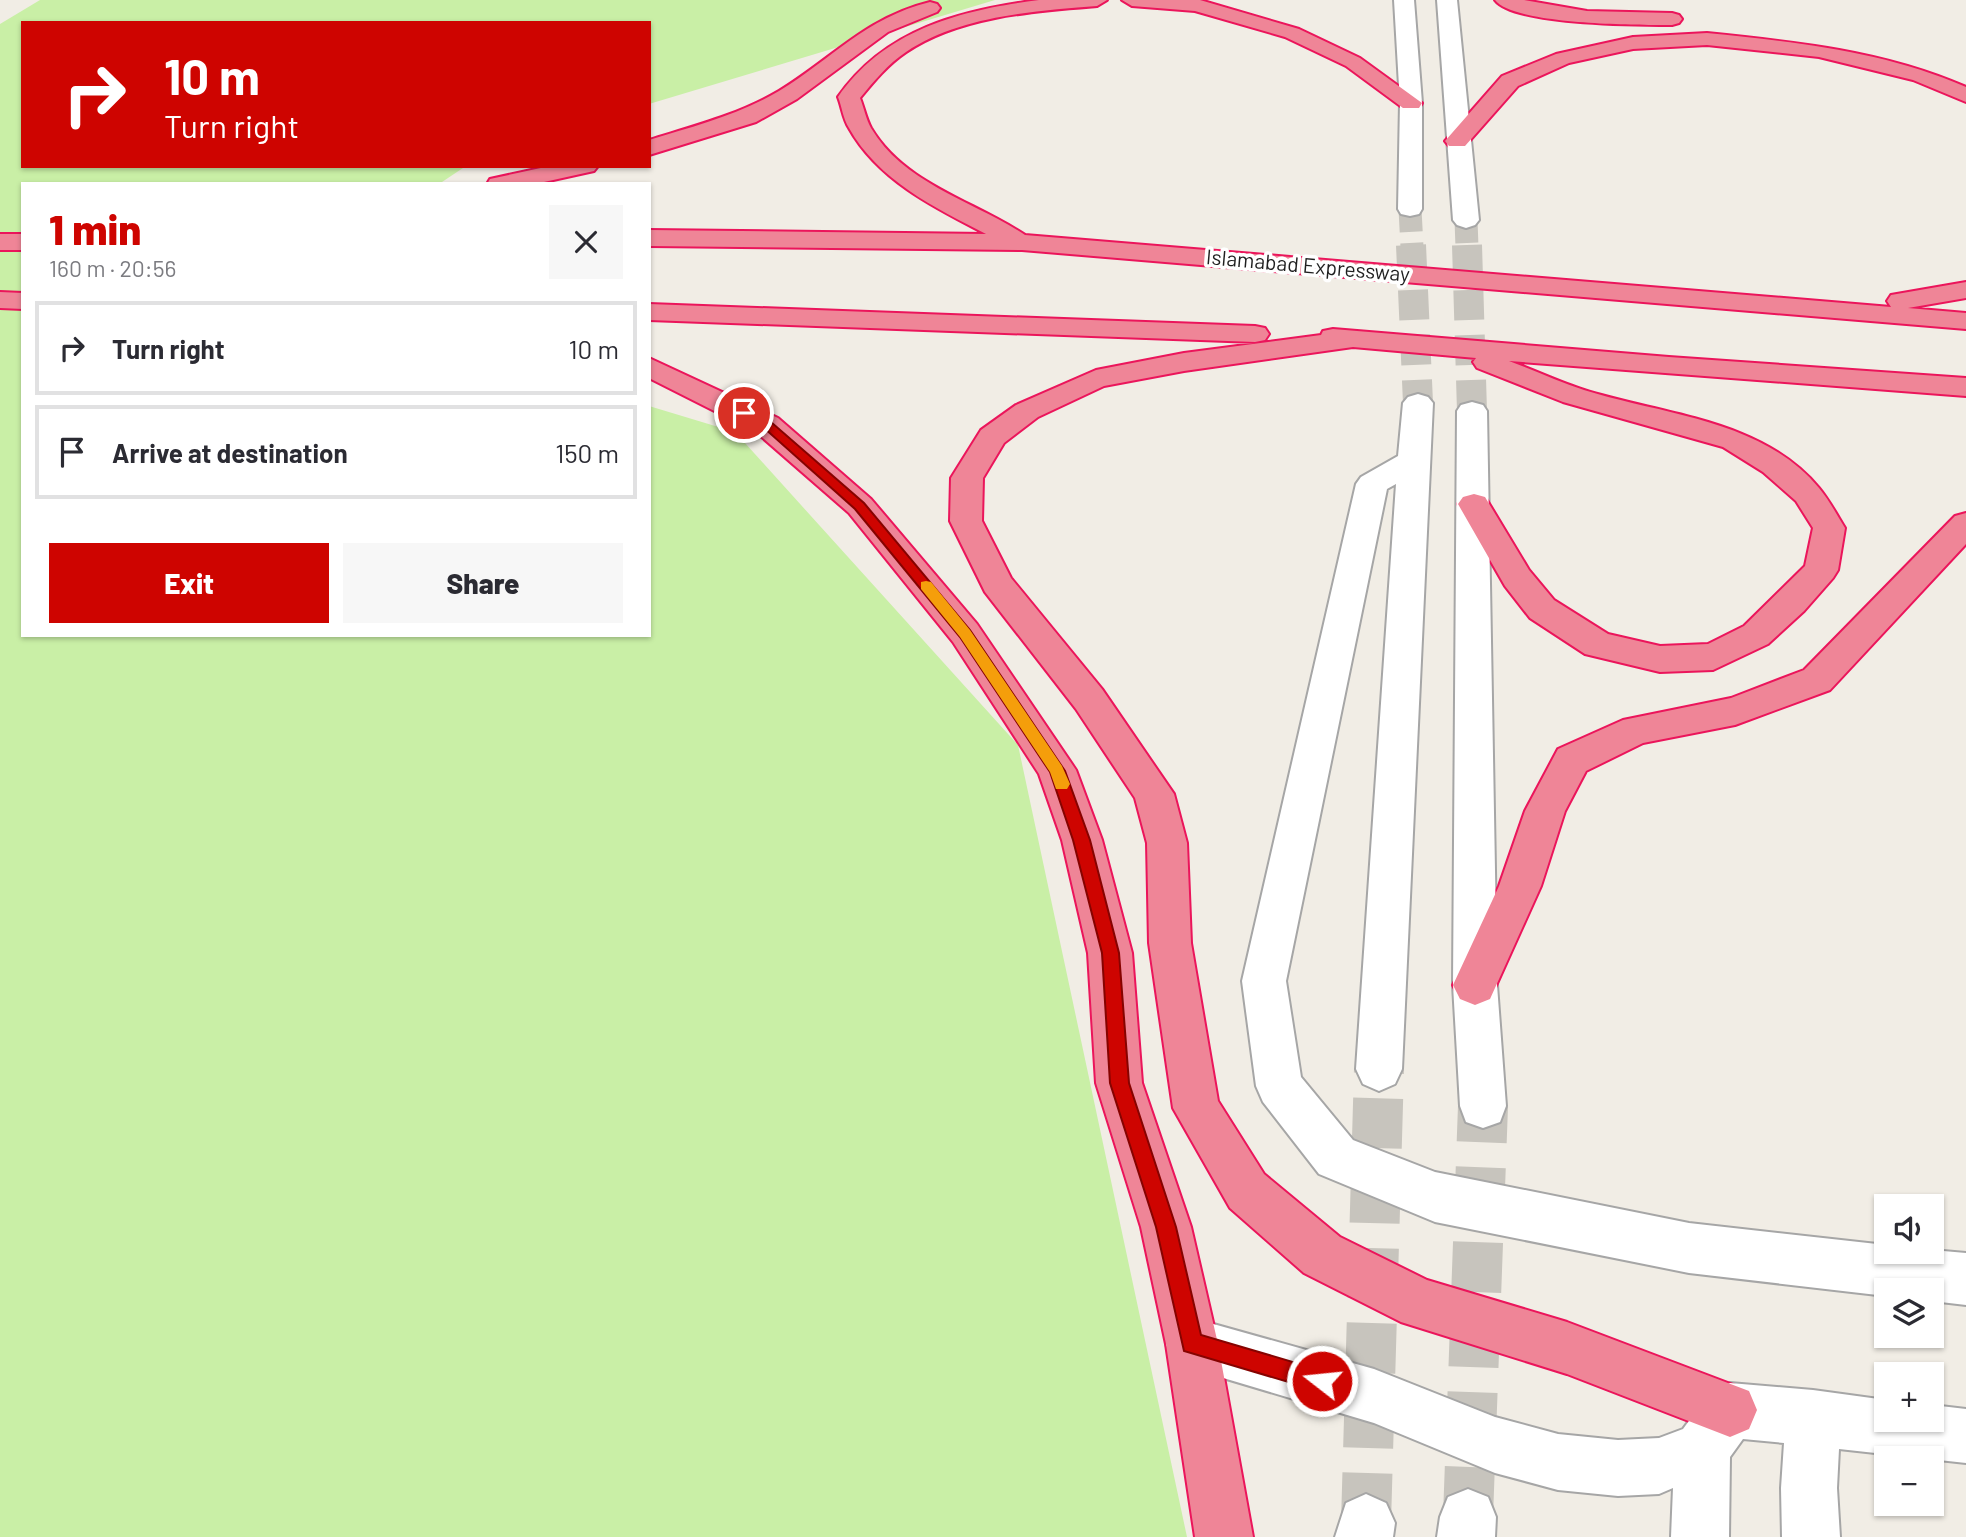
<!DOCTYPE html>
<meta charset="utf-8">
<style>
body{margin:0;font-family:Barlow,sans-serif;background:#f7f7f7;color:#2b2b33;height:100vh;display:flex;flex-direction:column;font-size:26px;white-space:nowrap}
*{box-sizing:border-box;margin:0}
p{font-size:23px;color:#7c7c81}
.icon{flex:none;width:38px;height:38px;fill:none;stroke:currentColor;stroke-width:2;stroke-linecap:round;stroke-linejoin:round}
.map{position:relative;flex:1;overflow:hidden}
.side{position:absolute;left:21px;top:182px;width:630px;height:455px;display:flex;flex-direction:column;background:#fff;border-radius:0px;box-shadow:0 2px 5px #0004}
.side>*{flex:none}
.top-card{position:absolute;left:21px;top:21px;width:630px;height:147px;border-radius:0px;box-shadow:0 2px 5px #0004;background:#ce0400;color:#fff;overflow:hidden}
.controls{position:absolute;left:1874px;top:1194px;display:grid;gap:14px}
.controls a{display:grid;place-items:center;width:70px;height:70px;border-radius:0px;background:#fff;box-shadow:0 2px 5px #0004;font-size:35px}
.pin{position:absolute;display:grid;place-items:center;width:60px;height:60px;color:#fff;margin:-30px;border:4px solid #fff;border-radius:50%;box-shadow:0 2px 7px #0007}
.me{position:absolute;width:77px;margin:-38px;rotate:286deg;stroke-linejoin:round;filter:drop-shadow(0 0 5px #0008)}
.turn{display:flex;align-items:center;gap:24px;height:147px;padding:0 28px;font-size:32px}
.turn .icon{width:91px;height:91px;stroke-width:2.5}
.turn b{display:block;font-size:49px;line-height:60px}
.round{display:grid;place-items:center;flex:none;width:74px;height:74px;border-radius:0px;background:#f7f7f7}
.headline{display:flex;align-items:center;justify-content:space-between;height:119px;padding:0 28px}
h1{font-size:42px;font-weight:800;line-height:52px;color:#ce0400}
.cta{display:flex;gap:14px;margin-top:auto;padding:14px 28px}
.cta a{flex:1;height:80px;border-radius:0px;background:#ce0400;color:#fff;font-size:28px;font-weight:800;line-height:80px;text-align:center}
.cta a+a{background:#f7f7f7;color:#2b2b33}
ul{padding:0;list-style:none}
li{display:flex;align-items:center;gap:21px;height:94px;margin:0 14px 10px;padding:0 14px;border:4px solid #e1e1e2;border-radius:0px}
li div{flex:1}
li b{display:block;font-size:26px}
li em{font-style:normal}
.map>svg:first-child{display:block}
.grass{fill:#c9efa6}
.lines{fill:none;stroke-linecap:round;stroke-linejoin:round}
.minor-tunnel-far2{stroke:#c7c4bd;stroke-width:23;stroke-dasharray:23 11;stroke-linecap:butt}
.minor-tunnel-far1{stroke:#c7c4bd;stroke-width:30;stroke-dasharray:30 15;stroke-linecap:butt}
.minor-tunnel{stroke:#c7c4bd;stroke-width:50;stroke-dasharray:50 25;stroke-linecap:butt}
.minor-casing{stroke:#a6a6a6;stroke-width:4}
.highway-casing{stroke:#eb155b;stroke-width:4}
.minor{fill:#fff;fill-rule:evenodd}
.highway{fill:#ef8597;fill-rule:evenodd}
.route{fill:#ce0400;stroke:#860300;stroke-width:2}
.slow{fill:#f59e0b}
.labels{text-anchor:middle;stroke-width:7;stroke-linejoin:round;paint-order:stroke}
.far-street-label{font-size:21px;fill:#1f1f1f;stroke:#fff}
</style>
<div class="map">
<svg width="1966" height="1537" viewBox="0 0 1966 1537">
<rect width="100%" height="100%" fill="#f1ede5"/>
<path class="grass" d="M40,0H995L649,104V23H23V166H466L439,184H23V635H649V406L735,432L1018,745L1187,1537H0V24Z"/>
<g class="lines">
<path class="minor-tunnel-far2" d="M1410,209L1412,247
M1466,220L1467,247"/>
<path class="minor-tunnel-far1" d="M1411,245L1418,403
M1467,245L1472,411"/>
<path class="minor-tunnel" d="M1468,1517L1483,1106
M1366,1523L1379,1069"/>
<defs>
<path id="minor" d="M1394,0H1414L1422,103V209L1419,214L1410,216L1401,214L1398,209L1400,103Z
M1437,0H1457L1479,220L1475,225L1466,228L1457,225L1453,220Z
M1418,394L1428,397L1433,403L1402,1069L1395,1084L1379,1091L1363,1084L1356,1069L1396,484L1387,489L1286,981L1301,1077L1353,1140L1435,1172L1689,1223L1886,1245V1251L1932,1250L1966,1253V1305L1932,1301V1290H1886V1296L1689,1273L1435,1222L1319,1174L1263,1102L1256,1086L1242,981L1356,484L1361,477L1398,456L1403,403L1408,397Z
M1472,402L1483,405L1487,411L1497,985L1506,1106L1500,1122L1483,1128L1466,1122L1460,1106L1453,985L1457,411L1461,405Z
M1192,1318L1374,1369L1495,1417L1558,1434L1618,1440L1659,1438L1683,1429L1711,1391L1730,1383L1813,1390L1886,1400V1419H1932V1405L1966,1409V1463L1839,1449L1837,1488L1840,1537H1782L1781,1488L1784,1443L1743,1439L1730,1457L1729,1537H1671L1673,1488L1659,1494L1618,1496L1558,1490L1495,1473L1374,1423L1173,1363L1166,1344L1173,1325Z
M1468,1489L1488,1497L1496,1517L1495,1537H1437L1440,1517L1448,1497Z
M1366,1494L1386,1503L1395,1523L1393,1537H1335L1346,1503Z"/>
<path id="highway" d="M1039,0H1107L1097,6C1034,11 959,16 906,52C888,64 874,81 860,98C864,108 866,119 871,128C904,184 974,201 1025,235L1891,307L1887,301L1891,295L1966,282V298L1908,308L1966,313V329L1022,250L649,246V230L986,234C935,208 878,180 849,128C843,119 842,107 838,97C885,29 961,10 1039,0Z
M1122,0H1200L1299,29L1360,58L1422,103L1419,108H1403L1346,66L1285,37L1195,11L1132,6Z
M1495,0H1524L1587,11L1672,13L1679,15L1682,19L1679,23L1672,25C1639,25 1514,25 1495,0Z
M930,2L937,4L940,8L937,12L888,32L797,99L756,122L649,155V140C694,126 738,115 779,91C832,59 865,18 930,2Z
M1707,33C1796,42 1884,51 1966,87V102L1913,80L1819,57L1707,45L1633,49L1569,63L1518,86L1465,146H1449L1445,141L1502,76L1556,54L1633,37Z
M550,166H598L594,171L535,184H487L490,179Z
M0,234H23V250H0Z
M0,292L23,293V309L0,308Z
M649,304L1255,326L1265,328L1269,334L1265,340L1255,342L649,320Z
M1333,329L1669,357L1966,378V396L1509,361C1534,370 1559,382 1584,390C1663,415 1762,419 1819,488C1829,500 1837,515 1845,528L1838,570L1833,578L1804,611L1768,644L1713,670L1660,672L1585,654L1530,618L1505,586L1458,504L1463,497L1474,494L1485,497L1529,570L1554,600L1608,634L1660,646L1708,644L1744,626L1805,566L1813,528L1796,501L1763,472L1723,447L1563,402L1477,368L1473,362L1476,358L1353,347L1184,371L1104,386L1038,417L1004,443L983,478L982,521L1011,578L1102,689L1174,794L1187,843L1191,943L1218,1101L1264,1174L1340,1237L1427,1280L1567,1322L1749,1391L1757,1410L1749,1429L1730,1437L1567,1374L1401,1322L1304,1273L1230,1208L1173,1108L1149,943L1147,843L1135,798L1076,709L985,592L950,521L951,478L981,430L1016,405L1096,370L1184,353L1321,335L1323,331Z
M649,358L778,418L871,499L977,624L1076,770L1102,840L1132,953L1142,1083L1191,1227L1218,1344L1253,1537H1195L1166,1344L1141,1227L1096,1083L1088,953L1062,840L1039,774L953,642L849,513L756,432L649,378Z
M1966,513V544L1830,690L1735,725L1643,743L1586,771L1565,811L1541,886L1490,999L1475,1005L1460,999L1453,985L1499,886L1525,811L1558,749L1623,720L1731,698L1804,670L1955,516Z"/>
</defs>
<use href="#minor" class="minor-casing"/>
<use href="#highway" class="highway-casing"/>
<use href="#minor" class="minor"/>
<use href="#highway" class="highway"/>
</g>
<path class="route" d="M744,409L771,422L864,503L970,630L1065,771L1090,840L1119,953L1129,1083L1176,1227L1201,1335L1330,1373L1333,1381L1330,1389L1322,1392L1184,1351L1156,1227L1110,1083L1102,953L1073,840L1050,772L960,637L855,509L763,427L739,416L737,413Z"/>
<path class="slow" d="M926,581L931,582L970,630L1062,766L1070,784L1067,789H1056L1050,772L960,637L921,589V582Z"/>
<g class="labels">
<g class="far-street-label">
<text transform="translate(1308 266) rotate(5)" y="7">Islamabad Expressway</text>
</g>
</g>
</svg>
<div class="controls">
<a><svg class="icon" aria-label="sound" viewBox="0 0 24 24"><path d="M4 9h4l5-4v14l-5-4H4zM17 9q2 3 0 6"/></svg></a>
<a><svg class="icon" aria-label="layers" viewBox="0 0 24 24"><path d="M12 4l9 5-9 5-9-5zM3 14l9 5 9-5"/></svg></a>
<a>+</a>
<a>−</a>
</div>
<div class="pin" style="left:744px;top:413px;background:#d93025"><svg class="icon" aria-label="arrive" viewBox="0 0 24 24"><path d="M6 21V4h12l-3 4 3 4H6"/></svg></div>
<svg class="me" style="left:1322px;top:1381px" viewBox="-20 -20 40 40"><circle r="17" fill="#ce0400" stroke="#fff" stroke-width="3"/><path d="M0-11L8 9 0 5-8 9z" fill="#fff"/></svg>
<div class="top-card">
<div class="turn"><svg class="icon" aria-label="right" viewBox="0 0 24 24"><path d="M7 20v-9h11M14 6l5 5-5 5"/></svg><div><b>10 m</b>Turn right</div></div>
</div>
<section class="side">
<div class="headline"><div><h1>1 min</h1><p>160 m · 20:56</p></div><a class="round"><svg class="icon" aria-label="close" viewBox="0 0 24 24"><path d="M6 6l12 12M18 6L6 18"/></svg></a></div>
<ul>
<li><svg class="icon" aria-label="right" viewBox="0 0 24 24"><path d="M7 20v-9h11M14 6l5 5-5 5"/></svg><div><b>Turn right</b></div><em>10 m</em></li>
<li><svg class="icon" aria-label="arrive" viewBox="0 0 24 24"><path d="M6 21V4h12l-3 4 3 4H6"/></svg><div><b>Arrive at destination</b></div><em>150 m</em></li>
</ul>
<div class="cta"><a>Exit</a><a>Share</a></div>
</section>
</div>
